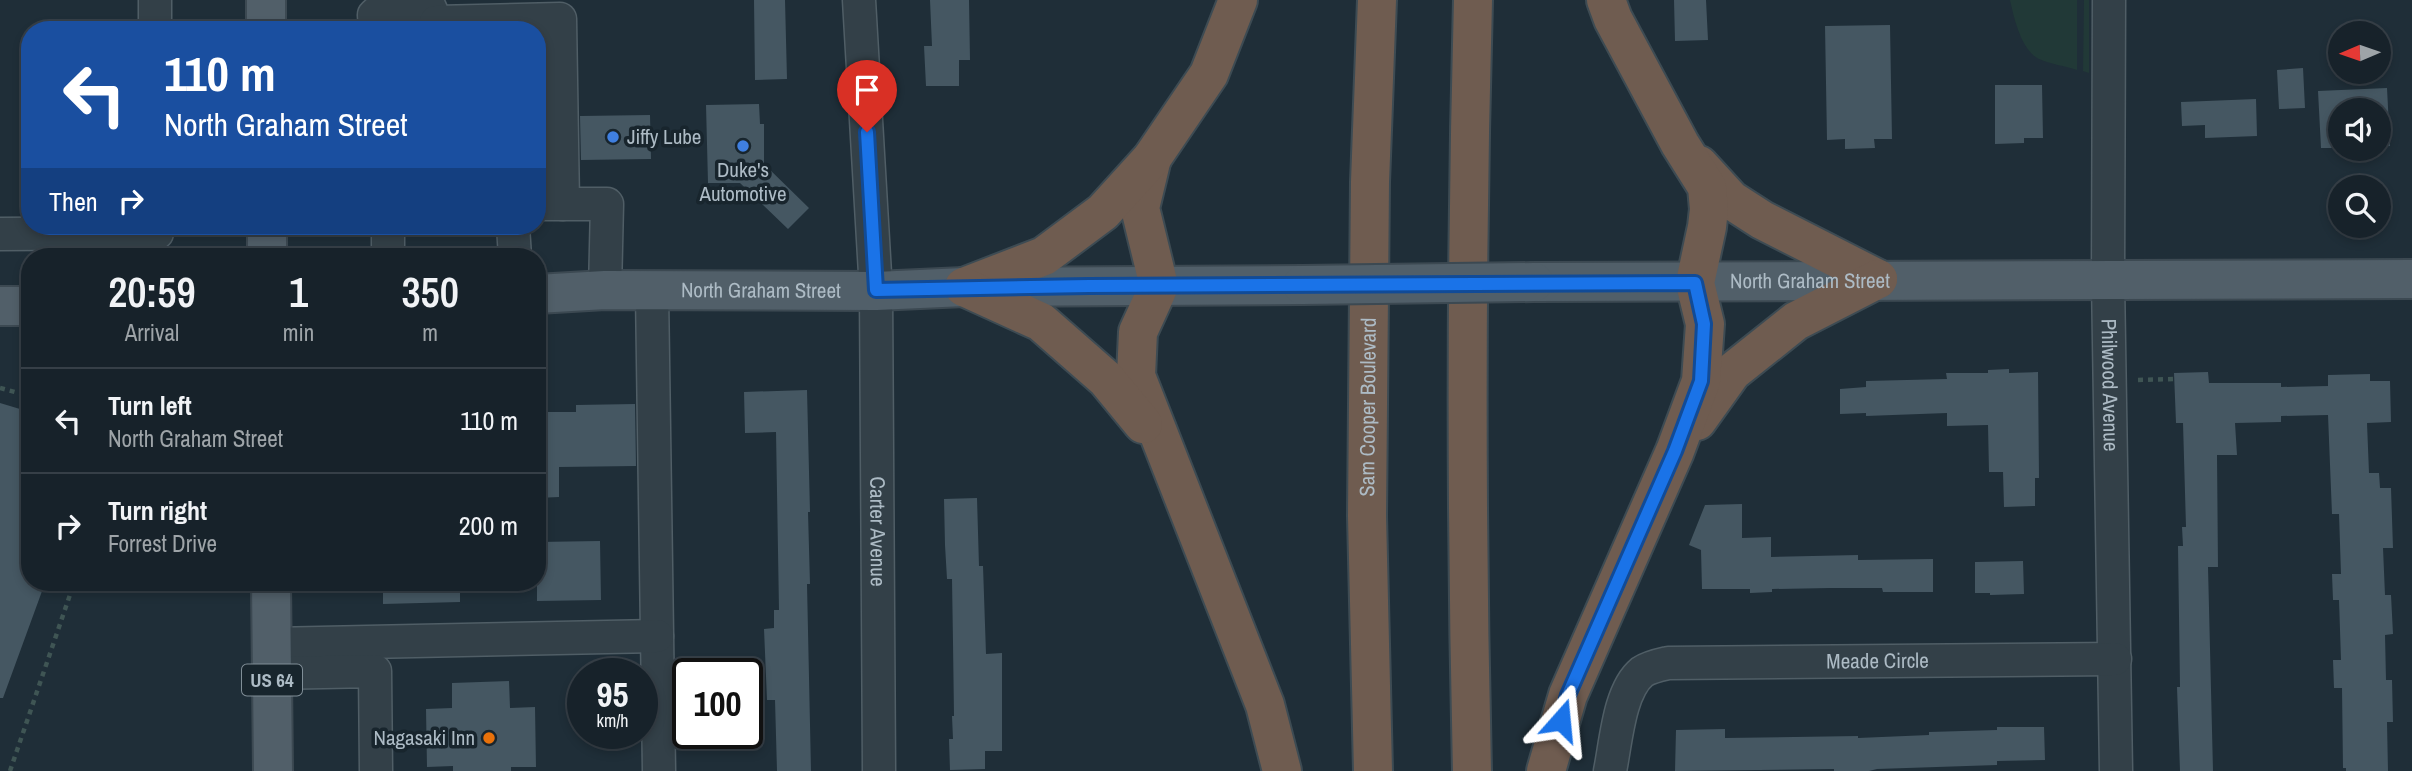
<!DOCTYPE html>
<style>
body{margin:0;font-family:"Archivo Narrow",sans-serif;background:#242f36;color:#f1f3f6;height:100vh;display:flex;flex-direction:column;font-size:26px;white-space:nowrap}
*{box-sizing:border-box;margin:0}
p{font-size:23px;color:#9ea4a8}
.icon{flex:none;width:38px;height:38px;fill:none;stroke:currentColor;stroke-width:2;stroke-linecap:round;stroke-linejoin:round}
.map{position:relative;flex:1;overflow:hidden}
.side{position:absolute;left:21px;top:248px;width:525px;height:343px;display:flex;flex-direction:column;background:#17222a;border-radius:28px;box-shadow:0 4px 10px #0003,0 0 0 2px #363f47}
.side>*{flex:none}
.banner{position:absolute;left:21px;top:21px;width:525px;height:214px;border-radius:28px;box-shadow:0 4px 10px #0003,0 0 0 2px #363f47;background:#1a4fa0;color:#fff;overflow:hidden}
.needle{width:46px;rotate:268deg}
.controls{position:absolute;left:2328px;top:21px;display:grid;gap:14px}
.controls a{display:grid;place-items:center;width:63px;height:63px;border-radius:50%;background:#17222a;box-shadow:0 4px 10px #0003,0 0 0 2px #363f47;font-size:35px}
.speed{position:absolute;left:567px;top:658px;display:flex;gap:14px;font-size:35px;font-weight:700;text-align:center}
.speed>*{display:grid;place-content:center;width:91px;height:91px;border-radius:50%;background:#17222a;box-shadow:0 4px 10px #0003,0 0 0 2px #363f47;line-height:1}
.speed small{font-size:18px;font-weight:400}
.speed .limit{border:4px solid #111;border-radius:10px;background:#fff;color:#111}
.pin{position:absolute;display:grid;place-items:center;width:60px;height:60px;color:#fff;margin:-72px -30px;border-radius:50% 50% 50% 0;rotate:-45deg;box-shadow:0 0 7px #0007}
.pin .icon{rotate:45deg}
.me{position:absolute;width:77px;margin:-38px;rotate:18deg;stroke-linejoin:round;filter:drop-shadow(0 0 5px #0008)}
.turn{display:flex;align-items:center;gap:24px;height:147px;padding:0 28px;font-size:32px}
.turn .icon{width:91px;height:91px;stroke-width:2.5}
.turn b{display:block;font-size:49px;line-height:60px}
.then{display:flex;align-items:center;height:66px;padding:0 28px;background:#0003;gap:14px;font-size:26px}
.eta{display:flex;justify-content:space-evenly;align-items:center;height:119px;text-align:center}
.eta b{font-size:42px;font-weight:600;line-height:49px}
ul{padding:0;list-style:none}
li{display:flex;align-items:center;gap:21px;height:105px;padding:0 28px;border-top:2px solid #363f47}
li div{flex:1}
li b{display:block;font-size:26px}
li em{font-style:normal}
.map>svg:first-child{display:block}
.green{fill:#213937}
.building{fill:#455762}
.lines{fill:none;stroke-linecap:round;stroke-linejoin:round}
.minor-casing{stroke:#505e66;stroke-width:35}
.major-casing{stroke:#3c4952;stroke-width:42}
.highway-casing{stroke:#3d4b53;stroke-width:42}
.path{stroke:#3f5554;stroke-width:4.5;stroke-dasharray:5 5;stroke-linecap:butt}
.minor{stroke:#334048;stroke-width:32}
.major{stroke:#515f69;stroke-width:38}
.highway{stroke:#6f5c50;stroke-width:38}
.major-bridge-casing{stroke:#3c4952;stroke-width:42;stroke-linecap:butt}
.major-bridge{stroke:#515f69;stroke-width:38}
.route-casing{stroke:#114b97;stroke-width:18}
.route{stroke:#1a73e8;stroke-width:12}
.shop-dot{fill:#3f7fe0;stroke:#18252d;stroke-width:2.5}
.food-dot{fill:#e8710a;stroke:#18252d;stroke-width:2.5}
.labels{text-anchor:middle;stroke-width:7;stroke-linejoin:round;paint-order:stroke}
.shield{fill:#18252d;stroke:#808e97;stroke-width:2}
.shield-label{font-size:19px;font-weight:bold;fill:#adbbc5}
.poi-label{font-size:21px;fill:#adbbc5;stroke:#18252d;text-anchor:start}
.street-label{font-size:21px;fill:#adbbc5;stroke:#18252d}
</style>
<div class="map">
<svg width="2412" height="771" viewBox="0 0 2412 771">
<rect width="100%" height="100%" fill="#1f2e38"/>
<path class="green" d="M2010,0H2077V70C2065,66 2050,64 2039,59C2021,50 2014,18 2010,0Z
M2084,0H2089V73L2083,71Z"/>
<path class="building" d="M754,0H785L787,79L755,80Z
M930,0H969L970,60H959V86H926L924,46H932Z
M1674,0H1706L1708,40L1675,41Z
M1890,25L1892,139H1874L1875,148L1845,149V139L1827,140L1825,26Z
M2303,68L2305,108L2279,109L2277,70Z
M1995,85H2042L2043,138H2024V143L1995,144Z
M2387,88L2390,146L2378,147V110H2340V148H2321L2318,91Z
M2256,99L2257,136L2205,138V125L2182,126L2181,102Z
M759,104L760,124H764V164L809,208L788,229L740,183H708L706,105Z
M650,115L651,159L581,160L580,116Z
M2009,369V373L2038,372L2039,478H2035V506L2004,507L2003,472H1989L1988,425L1947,426V413L1866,416V413L1840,414V389L1866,387V381L1947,379L1946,373H1988V370Z
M2208,372L2209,383H2281V387L2328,386V375L2370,374V381H2390L2391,422L2367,423L2369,473H2379L2380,488H2391L2393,548H2383L2385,595H2391L2393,634L2385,635L2386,680H2392L2393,722H2387L2388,771H2346V768H2343L2342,688H2334L2333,660H2341L2339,600H2333L2332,574H2341L2339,514H2332L2328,415L2281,416V422L2235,423L2237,455H2217L2218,567H2208L2213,771H2180L2177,687H2180L2178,546H2183L2182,527H2186L2183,423H2176L2174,373Z
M807,390L810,512H808L810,584H807L811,771H777L775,700H767L764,629L774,628V610H779L776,432L745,433L744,392Z
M0,403L30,412V583H45L3,698H0Z
M635,404L636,466L559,467V497L537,498V412H576V405Z
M977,498L979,566H983L986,654L1002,653V751H985V769L950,770L949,739H953L952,716H954L953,643L952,579H947L945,545L944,499Z
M1742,504V538L1771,537V557L1858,555V560L1933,559V592H1883L1882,588H1830L1772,589V592L1750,593V589H1702L1701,550L1689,545L1705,505Z
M600,541L601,600L537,601V542Z
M2023,561L2024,594L1990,595V593H1975V562Z
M383,583H460V602L383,604Z
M509,681L510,708L535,707L536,767H511V771H453V766L427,767L426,709L452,708V683Z
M1997,727H2044L2045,760L1997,761V765L1877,769L1869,771H1834V769L1675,771L1676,730L1725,729V738L1858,736V738L1929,735V732L1997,730Z"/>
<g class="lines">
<defs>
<g id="minor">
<path d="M155,0V30"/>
<path id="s1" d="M859,0L876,291L879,771"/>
<path id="s2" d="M2109,0L2108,281L2116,771"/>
<path d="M375,30L374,15L385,5L425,4L430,8L436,22"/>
<path d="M436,30V22L560,19L563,204"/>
<path d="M537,204H607L605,290"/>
<path d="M388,226V257"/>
<path d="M513,226L515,257"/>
<path d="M0,234L157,233V226"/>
<path d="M652,292L659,771"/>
<path d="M272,644L657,636"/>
<path d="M272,673L375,671L376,771"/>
<path id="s3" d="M1610,771C1616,742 1619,691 1642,672C1649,667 1659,665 1668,663L2115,659"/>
</g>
<g id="major">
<path d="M266,0V30"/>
<path d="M267,226V257"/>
<path id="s4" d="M1534,282L2412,279"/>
<path id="s5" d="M537,294L605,290L876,291L964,287L1302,285"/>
<path d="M0,306H30"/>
<path d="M271,583L273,771"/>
</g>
<g id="highway">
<path d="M1152,158L1140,208L1159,286L1138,332L1136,376L1265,705L1282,771"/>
<path d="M1699,165L1731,200L1762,220L1878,279"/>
<path d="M964,287L1044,256L1103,212L1152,158L1209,74L1238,0"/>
<path d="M964,287L1041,322L1106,379L1143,424"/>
<path d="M1697,421L1732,372L1796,321L1878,279"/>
<path id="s6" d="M1373,771L1367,516L1370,182L1377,0"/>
<path d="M1472,771C1466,514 1466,257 1473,0"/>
<path d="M1546,771L1568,695L1675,451L1701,381L1705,324L1695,283L1707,227L1709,209L1707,187L1680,144L1613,19L1606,0"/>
</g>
</defs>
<use href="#minor" class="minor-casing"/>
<use href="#major" class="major-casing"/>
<use href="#highway" class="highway-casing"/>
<path class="path" d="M2138,380L2174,379
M0,388L30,396
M28,395L30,379
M10,771L74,583"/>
<use href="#minor" class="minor"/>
<use href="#major" class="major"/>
<use href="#highway" class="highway"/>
<defs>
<path id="major-bridge" d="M1302,285L1534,282"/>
</defs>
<use href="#major-bridge" class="major-bridge-casing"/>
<use href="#major-bridge" class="major-bridge"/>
</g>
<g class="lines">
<defs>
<path id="route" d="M867,132L876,290L1089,286L1695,283L1704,324L1701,381L1675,451L1568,695L1561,720"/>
</defs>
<use href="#route" class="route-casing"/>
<use href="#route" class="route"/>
</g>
<g class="shop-dot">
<circle cx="613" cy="137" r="7"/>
<circle cx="743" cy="146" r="7"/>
</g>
<circle class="food-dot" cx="489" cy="738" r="7"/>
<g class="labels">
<rect class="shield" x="242" y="664.5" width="60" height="31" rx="5"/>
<g class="shield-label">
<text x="272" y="687">US 64</text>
</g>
<g class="poi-label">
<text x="627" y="144">Jiffy Lube</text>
<text x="743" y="177" text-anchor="middle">Duke's<tspan x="743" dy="24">Automotive</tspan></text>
<text x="475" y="745" text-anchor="end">Nagasaki Inn</text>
</g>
<g class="street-label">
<text dy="7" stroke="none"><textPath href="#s4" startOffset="276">North Graham Street</textPath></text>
<text dy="7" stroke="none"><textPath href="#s5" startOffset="224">North Graham Street</textPath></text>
<text dy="7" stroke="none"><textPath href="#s2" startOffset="385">Philwood Avenue</textPath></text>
<text dy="7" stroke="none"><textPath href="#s6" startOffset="364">Sam Cooper Boulevard</textPath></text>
<text dy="7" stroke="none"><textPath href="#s1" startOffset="532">Carter Avenue</textPath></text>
<text dy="7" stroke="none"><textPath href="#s3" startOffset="343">Meade Circle</textPath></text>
</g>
</g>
</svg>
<div class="controls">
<a><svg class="needle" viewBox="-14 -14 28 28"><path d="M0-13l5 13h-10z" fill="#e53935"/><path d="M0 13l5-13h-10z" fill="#9ea4a8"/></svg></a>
<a><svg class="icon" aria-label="sound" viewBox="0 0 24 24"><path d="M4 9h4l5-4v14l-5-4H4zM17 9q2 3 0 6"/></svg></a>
<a><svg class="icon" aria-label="search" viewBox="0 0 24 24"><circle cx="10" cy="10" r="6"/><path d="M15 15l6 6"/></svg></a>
</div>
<div class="speed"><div>95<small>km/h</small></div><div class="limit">100</div></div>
<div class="pin" style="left:867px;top:132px;background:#d93025"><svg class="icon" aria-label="arrive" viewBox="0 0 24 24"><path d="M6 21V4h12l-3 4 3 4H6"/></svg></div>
<svg class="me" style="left:1561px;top:720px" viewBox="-20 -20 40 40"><path d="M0-17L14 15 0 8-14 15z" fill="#1a73e8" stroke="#fff" stroke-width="4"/></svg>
<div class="banner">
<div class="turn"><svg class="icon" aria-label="left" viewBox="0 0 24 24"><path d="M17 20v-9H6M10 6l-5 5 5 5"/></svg><div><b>110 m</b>North Graham Street</div></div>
<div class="then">Then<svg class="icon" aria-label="right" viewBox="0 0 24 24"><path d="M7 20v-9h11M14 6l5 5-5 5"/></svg></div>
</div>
<section class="side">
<div class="eta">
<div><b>20:59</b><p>Arrival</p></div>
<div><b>1</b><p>min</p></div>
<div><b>350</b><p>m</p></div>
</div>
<ul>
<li><svg class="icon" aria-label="left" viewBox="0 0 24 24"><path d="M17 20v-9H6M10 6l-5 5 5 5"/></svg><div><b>Turn left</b><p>North Graham Street</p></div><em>110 m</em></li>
<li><svg class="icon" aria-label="right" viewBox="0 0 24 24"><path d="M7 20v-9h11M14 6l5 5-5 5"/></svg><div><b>Turn right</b><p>Forrest Drive</p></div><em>200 m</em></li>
</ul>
</section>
</div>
